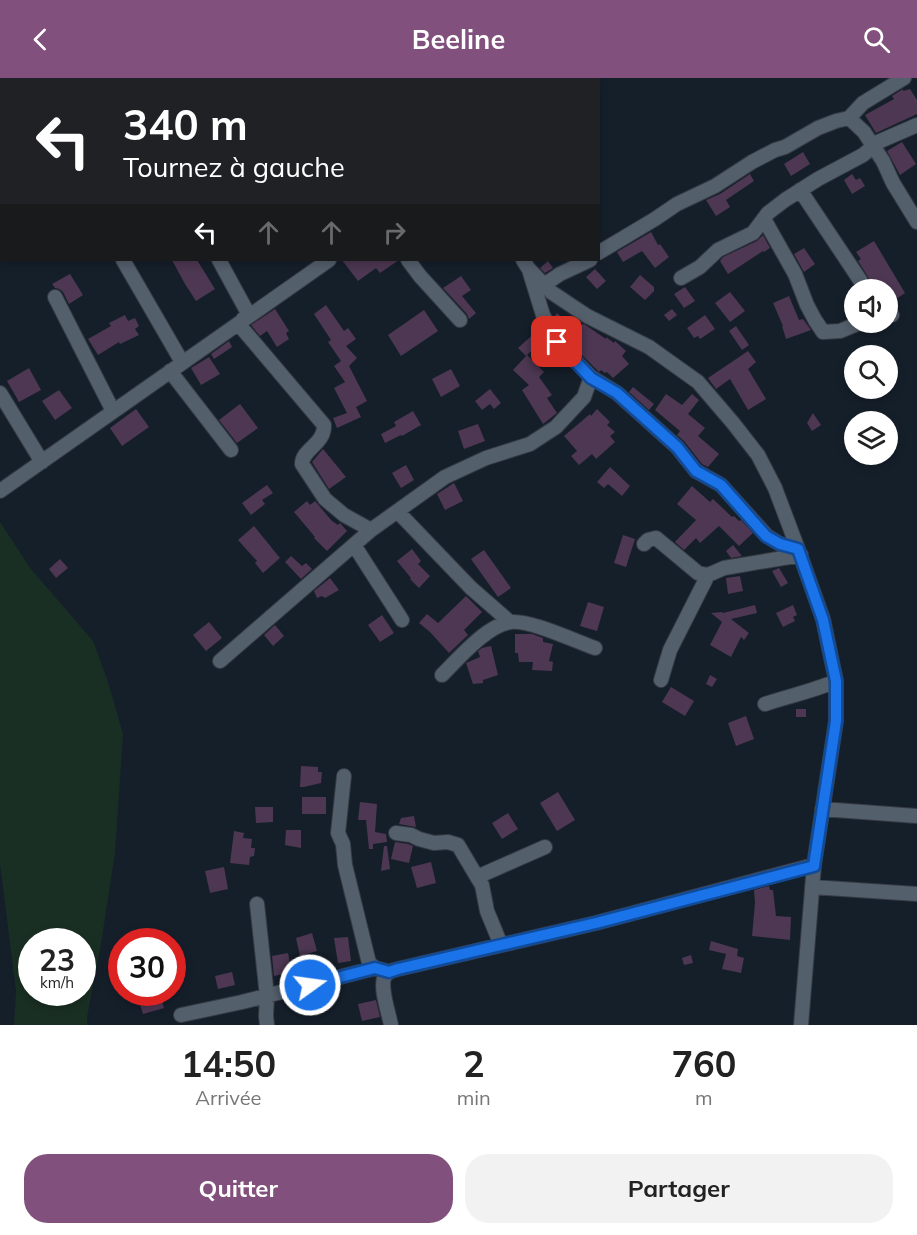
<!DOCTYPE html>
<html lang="fr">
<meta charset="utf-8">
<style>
body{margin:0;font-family:Mulish,sans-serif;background:#f2f2f2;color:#222;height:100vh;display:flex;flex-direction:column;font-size:22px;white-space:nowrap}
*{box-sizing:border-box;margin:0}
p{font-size:20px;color:#767676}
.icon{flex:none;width:33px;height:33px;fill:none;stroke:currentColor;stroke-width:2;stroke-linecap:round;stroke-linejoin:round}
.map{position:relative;height:947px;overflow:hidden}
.panel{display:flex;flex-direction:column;background:#fff;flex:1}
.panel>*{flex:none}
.hud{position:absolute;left:0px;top:0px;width:600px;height:183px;box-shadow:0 3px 9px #0003;background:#202124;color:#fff;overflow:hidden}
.tools{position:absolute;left:844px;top:201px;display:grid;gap:12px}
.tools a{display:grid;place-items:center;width:54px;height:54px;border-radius:50%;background:#fff;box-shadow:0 3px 9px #0003;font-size:30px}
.speed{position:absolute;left:18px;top:850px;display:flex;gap:12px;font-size:30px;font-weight:700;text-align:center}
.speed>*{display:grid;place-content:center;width:78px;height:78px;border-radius:50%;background:#fff;box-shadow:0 3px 9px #0003;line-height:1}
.speed small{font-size:15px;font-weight:400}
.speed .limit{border:9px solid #d22;background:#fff;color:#111}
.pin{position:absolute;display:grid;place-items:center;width:51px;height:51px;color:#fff;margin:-26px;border-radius:12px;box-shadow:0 3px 9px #0006}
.me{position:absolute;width:66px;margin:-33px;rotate:76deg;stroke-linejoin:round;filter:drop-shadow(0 0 4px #0008)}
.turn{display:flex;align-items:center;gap:21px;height:126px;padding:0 24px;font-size:27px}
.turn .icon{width:78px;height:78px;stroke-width:2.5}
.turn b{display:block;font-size:42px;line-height:51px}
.lanes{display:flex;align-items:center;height:57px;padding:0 24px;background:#0003;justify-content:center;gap:30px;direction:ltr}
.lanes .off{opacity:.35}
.eta{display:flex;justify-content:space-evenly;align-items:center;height:102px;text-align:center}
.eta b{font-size:36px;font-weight:700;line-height:42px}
.action{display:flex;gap:12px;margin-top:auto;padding:12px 24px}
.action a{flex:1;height:69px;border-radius:24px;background:#82507c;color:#fff;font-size:24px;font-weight:700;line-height:69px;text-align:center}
.action a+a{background:#f2f2f2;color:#222}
header{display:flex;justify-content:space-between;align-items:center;height:78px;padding:0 24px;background:#82507c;color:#fff;font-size:27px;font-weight:700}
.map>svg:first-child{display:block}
.green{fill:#1a2f23;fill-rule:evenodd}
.building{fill:#4d3752}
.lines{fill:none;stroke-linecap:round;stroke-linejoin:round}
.minor-casing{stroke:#363b45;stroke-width:16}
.minor{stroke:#545f6c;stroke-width:14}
.route-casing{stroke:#114b97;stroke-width:15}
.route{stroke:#1a73e8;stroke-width:10}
</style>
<header><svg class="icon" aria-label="back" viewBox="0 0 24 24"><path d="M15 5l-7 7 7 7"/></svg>Beeline<svg class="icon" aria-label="search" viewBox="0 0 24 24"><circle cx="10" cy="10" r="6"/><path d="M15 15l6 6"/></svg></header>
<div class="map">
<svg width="917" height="947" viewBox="0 0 917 947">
<rect width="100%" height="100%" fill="#151f2a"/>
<path class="green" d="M0,444L30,490L93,563L108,604L123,656L115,774L101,866L87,939V947H14L16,913L0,785ZM32,864H82V915H32Z"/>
<path class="building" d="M903,11V13L910,11L917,22V36L876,55L865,37L894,21L892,18Z
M902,64L916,86L900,97L887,73Z
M803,74L810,86L791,98L784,86Z
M750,96L754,103L726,122L730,129L716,138L706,122L720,116Z
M852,96L856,102L860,100L865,108L852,116L844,102Z
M651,154L658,167L660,166L669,179L655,190L642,173L623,184L617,174Z
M763,157L770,170L764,174L763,173L728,196L720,183L723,179L757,163Z
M874,163L905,215L896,221L888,208L883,212H856L865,209L869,202L867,197L858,183L861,181L856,174Z
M804,170L815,186L804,194L794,176Z
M172,182H197L215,211L196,223L185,206Z
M342,182H399L380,195L376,190L358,203Z
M548,183L553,190L545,195L540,190Z
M595,191L606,203L597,211L586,199Z
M70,196L83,217L69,226L63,214L59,211L55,210L52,206Z
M640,197L654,209V213L645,222L630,209Z
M461,198L471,212L462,218L476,235L469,241L467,236L443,210Z
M685,209L695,223L684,230L674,216Z
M730,214L745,233L730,244L715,225Z
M789,218L799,242L803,241L811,252L786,261L782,248H783L773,225Z
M326,227L344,253L348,250L356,261L346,268L357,280L349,288L367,323L356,329L361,339L337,350L333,340L347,335L334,310L345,304L334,288L341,283L328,264L331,262L314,236Z
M275,231L289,253L286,255L289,261L277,269L267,253L260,258L251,247Z
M672,231L677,237L669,243L664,237Z
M424,232L438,253L401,278L388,257Z
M557,235L566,243L570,238L581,247L584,246L606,261V259L614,265L615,263L626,273L622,278L629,286L613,300L607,294L605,295L601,292L599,294L576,271L580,266L560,250L554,239Z
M125,237L128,243L135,240L139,248L135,251L139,257L120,266L119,264L98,277L88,261L111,248L109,245Z
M705,237L715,251L700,261L698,258L694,260L687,250Z
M736,248L749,267L742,272L729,253Z
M538,252L541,254V253L545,260L526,278L518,270Z
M229,263L232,269L214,281L211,276Z
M748,273L756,284L748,291L766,321L748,332L730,301L716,311L708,300Z
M527,277L544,294L539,299L552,317L547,320L557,335L543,346L522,312L529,307L513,292Z
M209,279L220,296L201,307L191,290Z
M29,290L41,312L19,324L7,303Z
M451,291L460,308L441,319L432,301Z
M633,309L654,326L649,332L629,314Z
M490,311L501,325L494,331L490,326L482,332L475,323Z
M59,312L72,330L55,342L42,323Z
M666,316L682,327L692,316L699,322L688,336L705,350L698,358L719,376L708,389L702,386L684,363L677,357L680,353L655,332Z
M240,326L258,350L237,365L219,342Z
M136,331L149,349L122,368L110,350Z
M597,331L610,344L607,347L615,354L610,358L615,364L596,381L592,376L579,387L571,378L577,373L564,358L590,336L591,338Z
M413,333L421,347L402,358L401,357L385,365L381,356L396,348L394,344Z
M813,335L821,347L812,353L807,345Z
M478,346L485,363L464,371L458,353Z
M323,371L346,399L329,411L312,384Z
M406,387L414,402L401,410L392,395Z
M610,389L630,408L622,418L608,406L604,410L597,404Z
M454,405L463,423L445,432L437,416Z
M267,407L273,415L262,422L265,426L251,437L242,425Z
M692,408L710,424L713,421L732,439L734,438L739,443L741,442L753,455L739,468L719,448L700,465L696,460L684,472L675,464L696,442L677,426Z
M307,423L310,427L315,423L332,443L338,447L340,445L347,453L327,473L314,460L315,459L294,434Z
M254,448L280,480L263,495L255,485L257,483L238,462Z
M623,457L635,461L626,489L614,485Z
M733,467L742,478L731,480L726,473Z
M412,471L421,483L418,486L430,498L419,510L410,501L411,500L397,483Z
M484,472L511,510L498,519L471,481Z
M291,478L302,488L306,485L312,491L301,501L285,484Z
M60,481L68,490L56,500L49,491Z
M779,490L788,505L781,509L772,493Z
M740,498L743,513L728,516L726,500Z
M330,500L339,512L325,520L322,518L317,520L314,513Z
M466,518L482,534L464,552L468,557L449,575L430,554L419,545L427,536L438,545Z
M588,524L604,529L597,553L580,548Z
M755,527L757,535L731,541L749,555L744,562L741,559L731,579L710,567L722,544L711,535L722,534L723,535Z
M793,527L797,537L793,539L795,543L783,549L776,535Z
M382,537L394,555L380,564L368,547Z
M209,544L222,560L206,573L193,557Z
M275,547L284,558L273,568L264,557Z
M515,556H532L543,560V564L553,566L549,583L553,584L552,593L532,592L533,584H519L518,575H515Z
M491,568L498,597L483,602V605L473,606L466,585L480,579L478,573L482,570Z
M710,597L717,601L712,609L706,606Z
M671,609L694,623L685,638L662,624Z
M796,631H806V639H796Z
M746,638L754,661L736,668L728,645Z
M301,688L318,689V694H322L321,705L304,709H300Z
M558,714L575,742L557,753L540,725Z
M302,719H326V736H302Z
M360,724L377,726L375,754L386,756L387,764L373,766V771H369L366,742H358Z
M255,729H273V744L256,745Z
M508,735L518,751L502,761L492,745Z
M414,738L416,749L399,746L401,740Z
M286,752H301V770L285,767Z
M234,753L244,755L243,760L252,761L251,770H255L254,778L250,779L249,787L230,785Z
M395,764L408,766L413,768L409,785L391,781Z
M384,768H387L390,791L381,793Z
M431,784L436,805L417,810L411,789Z
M224,789L228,811L210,815L205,793Z
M769,808L770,812H773L776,838L791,839L790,862L752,858L755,825L754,812Z
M312,855L317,873L300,878L296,860Z
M348,859L351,883L338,885L334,860Z
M711,863L738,871L737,878L744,880L741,895L722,891L726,876L709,872Z
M288,875L292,894L274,898L272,878Z
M691,877L693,885L684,887L682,880Z
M232,894L235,907L218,911L215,898Z
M141,915H159L164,930L143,936L137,916Z
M376,922L380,939L362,943L358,926Z"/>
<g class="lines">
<defs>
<path id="minor" d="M94,0L95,2
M435,0L436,2
M192,2V0
M205,2L208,0
M849,40L864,54L883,83L893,105L917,144
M0,52L2,54
M800,112L860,202
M0,124L2,123
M764,141L795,196L807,227L815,242L823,254L840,253L862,244
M598,175L655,141L677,126L715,108L752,84L775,72L785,69L818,50L836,43L849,40L863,25L904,0
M123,182L182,284
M219,182L249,237
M408,182L420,198L460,242
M523,182L528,190L551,214L587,238L649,269L698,304L733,345L758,377L775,410L798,471L823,541L836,603V643L814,787L801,947
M530,195L543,237L557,264L591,299L617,315L677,369L696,393L721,407L767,458L780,466L798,471
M681,200L700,189L718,172L753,155L768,135L785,122L818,101L863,77L878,64L917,47
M544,207L560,196L590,182
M55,219L113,333
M888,238L892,237
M243,241L241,249L324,347C325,366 302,371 302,386L325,421L344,437L371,452
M170,293L231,372
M0,315L42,384
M0,413L329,182
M398,434L471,510L510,544
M644,466L648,462L656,460L698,495L708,497L724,490L801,477
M354,467L402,542
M220,583L371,452L445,399L486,380L530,366L556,349L584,319L591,299
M442,597C459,580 487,547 511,544C531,542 575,563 595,570
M661,602L670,572L708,497
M765,626C789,618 813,613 836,603
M344,698L338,755L343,766L345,787L369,885L375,890L389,894
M822,731L917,738
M396,755L411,757L419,761L434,765L448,764L458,767L477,799
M812,809L917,816
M257,826L267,918L266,938L267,947
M501,867L487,833L482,807L477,799L545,769
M181,937L242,924L375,890
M391,947C389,936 379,908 385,898C388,894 393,892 398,891L596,845L814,787"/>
</defs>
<use href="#minor" class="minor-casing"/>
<use href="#minor" class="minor"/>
</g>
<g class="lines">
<defs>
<path id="route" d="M310,907L375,890L389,894L398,891L596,845L814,788L836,643V603L823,542L798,471L780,466L766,458L721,407L696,393L677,369L617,315L591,300L557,264"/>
</defs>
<use href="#route" class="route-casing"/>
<use href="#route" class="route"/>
</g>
</svg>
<div class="tools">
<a><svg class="icon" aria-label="sound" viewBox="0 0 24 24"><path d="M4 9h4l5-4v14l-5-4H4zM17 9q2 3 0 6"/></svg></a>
<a><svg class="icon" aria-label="search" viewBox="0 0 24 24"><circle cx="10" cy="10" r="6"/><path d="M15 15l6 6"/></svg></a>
<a><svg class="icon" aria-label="layers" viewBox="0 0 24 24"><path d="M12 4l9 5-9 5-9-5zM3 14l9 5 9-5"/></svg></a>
</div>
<div class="speed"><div>23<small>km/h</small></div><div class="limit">30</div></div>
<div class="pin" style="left:557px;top:264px;background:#d93025"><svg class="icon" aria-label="arrive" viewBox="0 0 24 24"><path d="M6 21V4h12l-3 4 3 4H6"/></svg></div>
<svg class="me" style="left:310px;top:907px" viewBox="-20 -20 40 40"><circle r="17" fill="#1a73e8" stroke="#fff" stroke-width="3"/><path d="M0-11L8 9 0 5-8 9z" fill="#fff"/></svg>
<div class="hud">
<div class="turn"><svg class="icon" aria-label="left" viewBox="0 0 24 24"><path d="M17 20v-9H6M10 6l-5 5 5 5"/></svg><div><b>340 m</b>Tournez à gauche</div></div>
<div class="lanes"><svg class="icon" aria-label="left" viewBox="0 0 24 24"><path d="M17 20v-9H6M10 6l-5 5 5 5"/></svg><svg class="icon off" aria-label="ahead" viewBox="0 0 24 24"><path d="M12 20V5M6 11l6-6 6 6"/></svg><svg class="icon off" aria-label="ahead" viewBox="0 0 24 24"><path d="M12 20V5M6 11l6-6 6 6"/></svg><svg class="icon off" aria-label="right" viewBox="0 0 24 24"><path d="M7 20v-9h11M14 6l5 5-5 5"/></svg></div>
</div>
</div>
<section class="panel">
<div class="eta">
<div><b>14:50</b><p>Arrivée</p></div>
<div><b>2</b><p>min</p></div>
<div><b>760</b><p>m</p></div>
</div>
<div class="action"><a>Quitter</a><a>Partager</a></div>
</section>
